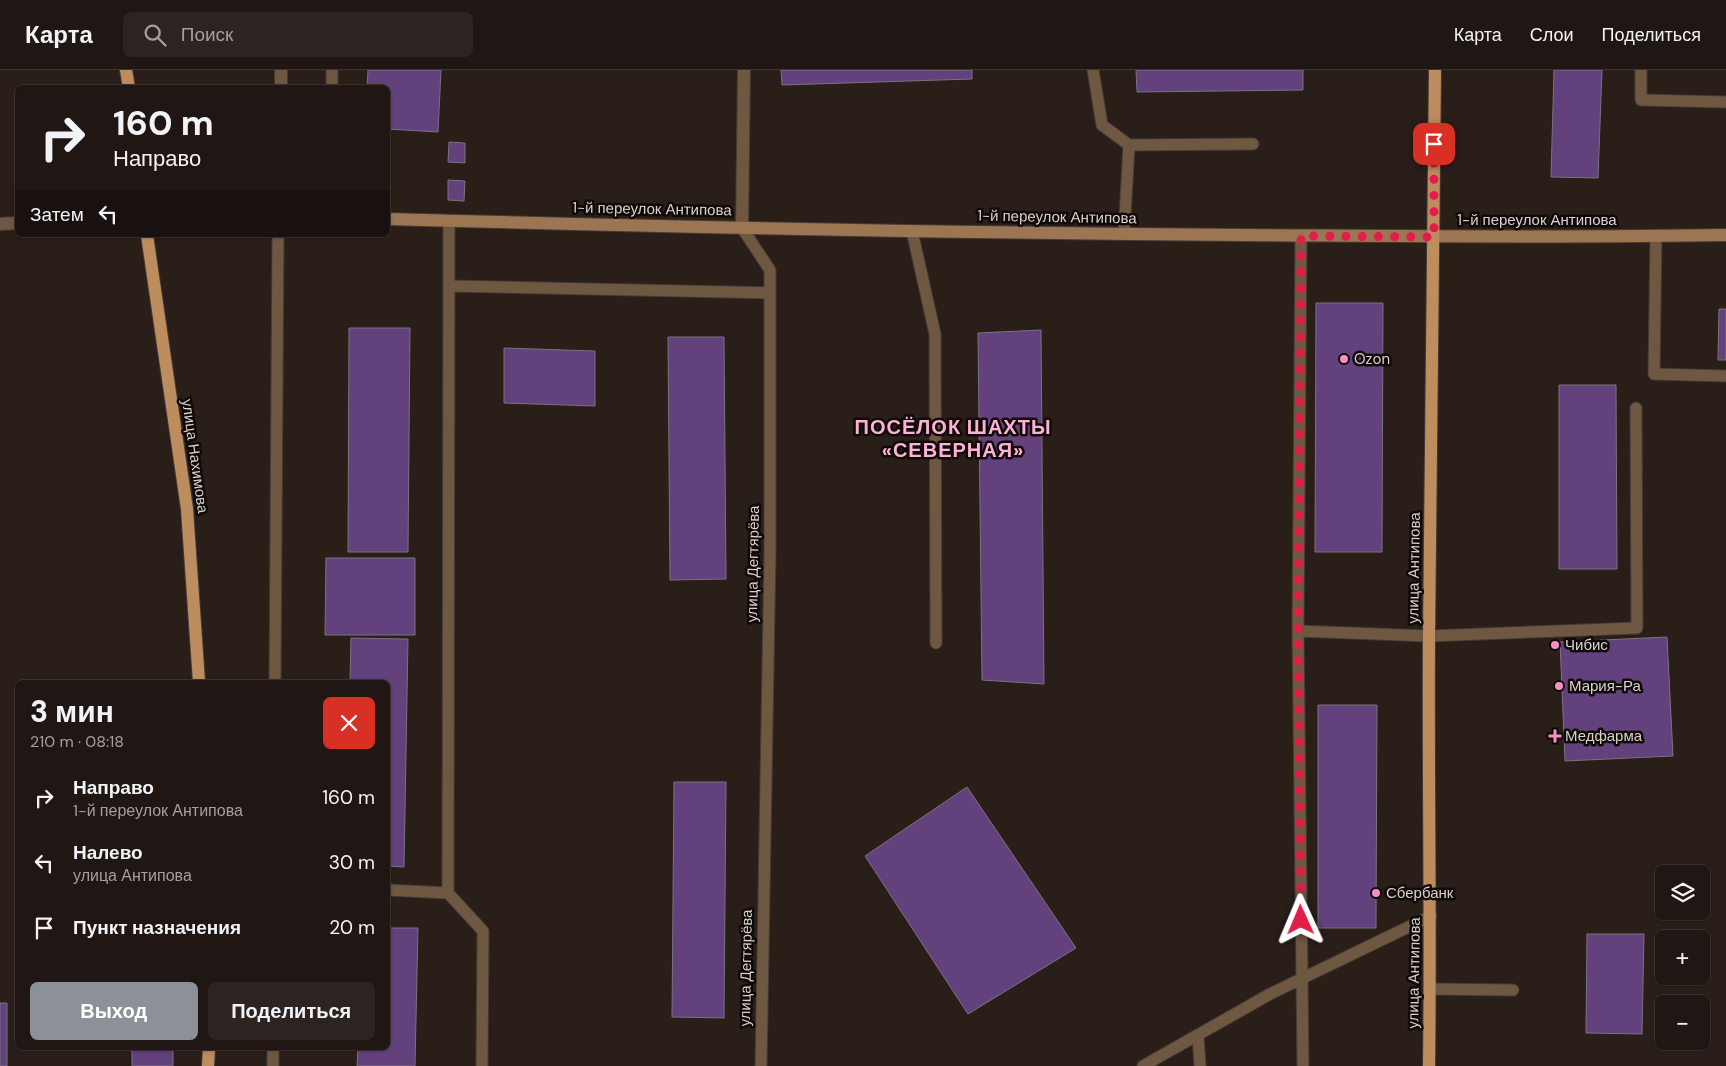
<!DOCTYPE html>
<html lang="ru">
<meta charset="utf-8">
<style>
body{margin:0;font-family:"DM Sans",sans-serif;background:#2d2321;color:#f1f3f6;height:100vh;display:flex;flex-direction:column;font-size:19px;white-space:nowrap}
*{box-sizing:border-box;margin:0}
p{font-size:16px;color:#a29fa0}
.icon{flex:none;width:28px;height:28px;fill:none;stroke:currentColor;stroke-width:2;stroke-linecap:round;stroke-linejoin:round}
.map{position:relative;flex:1;overflow:hidden}
.sheet{position:absolute;left:15px;top:610px;width:375px;height:370px;display:flex;flex-direction:column;background:#201613;border-radius:8px;box-shadow:0 1px 4px #0004,0 0 0 1px #3d3533}
.sheet>*{flex:none}
.hud{position:absolute;left:15px;top:15px;width:375px;height:152px;border-radius:8px;box-shadow:0 1px 4px #0004,0 0 0 1px #3d3533;background:#201613;color:#f1f3f6;overflow:hidden}
.controls{position:absolute;left:1655px;top:795px;display:grid;gap:10px}
.controls a{display:grid;place-items:center;width:55px;height:55px;border-radius:8px;background:#201613;box-shadow:0 1px 4px #0004,0 0 0 1px #3d3533;font-size:25px}
.pin{position:absolute;display:grid;place-items:center;width:42px;height:42px;color:#fff;margin:-21px;border-radius:10px;box-shadow:0 2px 8px #0006}
.me{position:absolute;width:55px;margin:-28px;rotate:359deg;stroke-linejoin:round;filter:drop-shadow(0 0 4px #0008)}
.turn{display:flex;align-items:center;gap:18px;height:105px;padding:0 15px;font-size:22px}
.turn .icon{width:65px;height:65px;stroke-width:2.5}
.turn b{display:block;font-size:35px;line-height:42px}
.then{display:flex;align-items:center;height:48px;padding:0 15px;background:#0003;gap:10px;font-size:19px}
.round{display:grid;place-items:center;flex:none;width:52px;height:52px;border-radius:8px;background:#2d2321}
.head{display:flex;align-items:center;justify-content:space-between;height:85px;padding:0 15px}
h1{font-size:30px;font-weight:800;line-height:38px}
.action{display:flex;gap:10px;margin-top:auto;padding:10px 15px}
.action a{flex:1;height:58px;border-radius:8px;background:#8c9099;color:#fff;font-size:20px;font-weight:800;line-height:58px;text-align:center}
.action a+a{background:#2d2321;color:#f1f3f6}
ul{padding:0;list-style:none}
li{display:flex;align-items:center;gap:15px;height:65px;padding:0 15px}
li div{flex:1}
li b{display:block;font-size:19px}
li em{font-style:normal}
header{display:flex;align-items:center;gap:30px;box-sizing:border-box;height:70px;padding:0 25px;background:#201613;border-bottom:1px solid #3d3533}
header strong{font-size:24px}
nav{display:flex;gap:28px;margin-inline-start:auto;font-size:18px}
.search{width:350px;height:45px;background:#2d2321;display:flex;align-items:center;gap:12px;box-sizing:border-box;padding:0 18px;border-radius:8px;color:#a29fa0;font-size:19px}
.map>svg:first-child{display:block}
.building{fill:#62417d;stroke:#7a7381}
.lines{fill:none;stroke-linecap:round;stroke-linejoin:round}
.service-casing{stroke:#463b36;stroke-width:13}
.minor-casing{stroke:#463b36;stroke-width:14}
.secondary-casing{stroke:#463b36;stroke-width:14}
.primary-casing{stroke:#463b36;stroke-width:14}
.service{stroke:#6f5842;stroke-width:11}
.minor{stroke:#6f5842;stroke-width:12}
.secondary{stroke:#9c7653;stroke-width:12}
.primary{stroke:#be8d5f;stroke-width:12}
.route{stroke:#e11d48;stroke-width:9;stroke-dasharray:0 16.2}
.poi-dot{fill:#fa8fc6;stroke:#0f0a07;stroke-width:2}
.labels{text-anchor:middle;stroke-width:5;stroke-linejoin:round;paint-order:stroke}
.street-label{font-size:15px;fill:#dad2ce;stroke:#0f0a07}
.poi-label{font-size:15px;fill:#dad2ce;stroke:#0f0a07;text-anchor:start}
.district-label{font-size:20px;font-weight:bold;letter-spacing:1px;fill:#feb1d6;stroke:#0f0a07}
</style>
<header>
<strong>Карта</strong>
<div class="search"><svg class="icon" aria-label="search" viewBox="0 0 24 24"><circle cx="10" cy="10" r="6"/><path d="M15 15l6 6"/></svg>Поиск</div>
<nav><a>Карта</a><a>Слои</a><a>Поделиться</a></nav>
</header>
<div class="map">
<svg width="1726" height="996" viewBox="0 0 1726 996">
<rect width="100%" height="100%" fill="#2a1e19"/>
<path class="building" d="M368,0H441L438,62L388,59V18H367Z
M781,0H972V9L782,15Z
M1136,0H1303V20L1137,22Z
M1554,0H1602L1598,108L1551,107Z
M449,72L465,73V93L448,92Z
M448,110L465,111L464,131L448,130Z
M1316,233H1383L1382,482H1315Z
M1719,239H1726V290H1718Z
M349,258H410L408,482H348Z
M1041,260L1044,614L982,610L978,263Z
M668,267H724L726,509L670,510Z
M504,278L595,281V336L504,333Z
M1559,315H1616L1617,499H1559Z
M326,488H415V565H325Z
M1667,567L1673,686L1565,691L1560,572Z
M351,568L408,569L404,797L388,796V612H350Z
M1318,635H1377L1376,858H1318Z
M674,712H726L724,948L672,947Z
M967,717L1076,878L968,944L865,786Z
M388,858H418L415,996H357L358,978H388Z
M1587,864H1644L1642,964L1586,963Z
M0,933H7V996H0Z
M132,978H173V996H132Z"/>
<g class="lines">
<defs>
<path id="service" d="M1093,0L1102,55L1129,75
M1641,0V30L1726,32
M332,18V0
M742,158L770,200V482L761,996
M912,161L935,264L936,573
M1124,164L1129,75L1253,74
M1301,166L1298,561L1303,996
M1656,166L1654,304L1726,306
M449,216L770,223
M1298,561L1429,566L1637,558L1636,338
M275,612L278,165
M388,820L448,823L449,151
M448,823L483,861L482,996
M1430,919L1513,920
M1198,965L1200,996
M273,996V978
M1143,996L1270,924L1431,846"/>
<path id="minor" d="M281,18V0
M0,154L18,153
M742,158L744,0"/>
<path id="secondary" d="M388,149C672,157 957,163 1242,165C1403,166 1565,168 1726,165"/>
<path id="primary" d="M126,0L129,18
M147,165L187,439L199,612
M208,996L209,978
M1429,996C1431,852 1428,709 1429,566C1430,377 1434,189 1435,0"/>
</defs>
<use href="#service" class="service-casing"/>
<use href="#minor" class="minor-casing"/>
<use href="#secondary" class="secondary-casing"/>
<use href="#primary" class="primary-casing"/>
<use href="#service" class="service"/>
<use href="#minor" class="minor"/>
<use href="#secondary" class="secondary"/>
<use href="#primary" class="primary"/>
</g>
<g class="lines">
<path class="route" d="M1301,850L1298,561L1301,166L1434,167V74"/>
</g>
<g class="poi-dot">
<circle cx="1344" cy="289" r="5"/>
<circle cx="1555" cy="575" r="5"/>
<circle cx="1559" cy="616" r="5"/>
<path d="M1552.5 658.5h5v5h5v5h-5v5h-5v-5h-5v-5h5z"/>
<circle cx="1376" cy="823" r="5"/>
</g>
<g class="labels">
<g class="street-label">
<text transform="translate(652 139) rotate(1)" y="5">1-й переулок Антипова</text>
<text transform="translate(1057 147) rotate(1)" y="5">1-й переулок Антипова</text>
<text x="1537" y="155">1-й переулок Антипова</text>
<text transform="translate(195 386) rotate(82)" y="5">улица Нахимова</text>
<text transform="translate(753 494) rotate(-89)" y="5">улица Дегтярёва</text>
<text transform="translate(1414 498) rotate(-89)" y="5">улица Антипова</text>
<text transform="translate(746 898) rotate(-89)" y="5">улица Дегтярёва</text>
<text transform="translate(1414 903) rotate(-89)" y="5">улица Антипова</text>
</g>
<g class="poi-label">
<text x="1354" y="294">Ozon</text>
<text x="1565" y="580">Чибис</text>
<text x="1569" y="621">Мария-Ра</text>
<text x="1565" y="671">Медфарма</text>
<text x="1386" y="828">Сбербанк</text>
</g>
<g class="district-label">
<text x="953" y="364">ПОСЁЛОК ШАХТЫ<tspan x="953" dy="23">«СЕВЕРНАЯ»</tspan></text>
</g>
</g>
</svg>
<div class="controls">
<a><svg class="icon" aria-label="layers" viewBox="0 0 24 24"><path d="M12 4l9 5-9 5-9-5zM3 14l9 5 9-5"/></svg></a>
<a>+</a>
<a>−</a>
</div>
<div class="pin" style="left:1434px;top:74px;background:#d93025"><svg class="icon" aria-label="arrive" viewBox="0 0 24 24"><path d="M6 21V4h12l-3 4 3 4H6"/></svg></div>
<svg class="me" style="left:1301px;top:850px" viewBox="-20 -20 40 40"><path d="M0-17L14 15 0 8-14 15z" fill="#e11d48" stroke="#fff" stroke-width="4"/></svg>
<div class="hud">
<div class="turn"><svg class="icon" aria-label="right" viewBox="0 0 24 24"><path d="M7 20v-9h11M14 6l5 5-5 5"/></svg><div><b>160 m</b>Направо</div></div>
<div class="then">Затем<svg class="icon" aria-label="left" viewBox="0 0 24 24"><path d="M17 20v-9H6M10 6l-5 5 5 5"/></svg></div>
</div>
<section class="sheet">
<div class="head"><div><h1>3 мин</h1><p>210 m · 08:18</p></div><a class="round" style="background:#d93025;color:#fff"><svg class="icon" aria-label="close" viewBox="0 0 24 24"><path d="M6 6l12 12M18 6L6 18"/></svg></a></div>
<ul>
<li><svg class="icon" aria-label="right" viewBox="0 0 24 24"><path d="M7 20v-9h11M14 6l5 5-5 5"/></svg><div><b>Направо</b><p>1-й переулок Антипова</p></div><em>160 m</em></li>
<li><svg class="icon" aria-label="left" viewBox="0 0 24 24"><path d="M17 20v-9H6M10 6l-5 5 5 5"/></svg><div><b>Налево</b><p>улица Антипова</p></div><em>30 m</em></li>
<li><svg class="icon" aria-label="arrive" viewBox="0 0 24 24"><path d="M6 21V4h12l-3 4 3 4H6"/></svg><div><b>Пункт назначения</b></div><em>20 m</em></li>
</ul>
<div class="action"><a>Выход</a><a>Поделиться</a></div>
</section>
</div>
